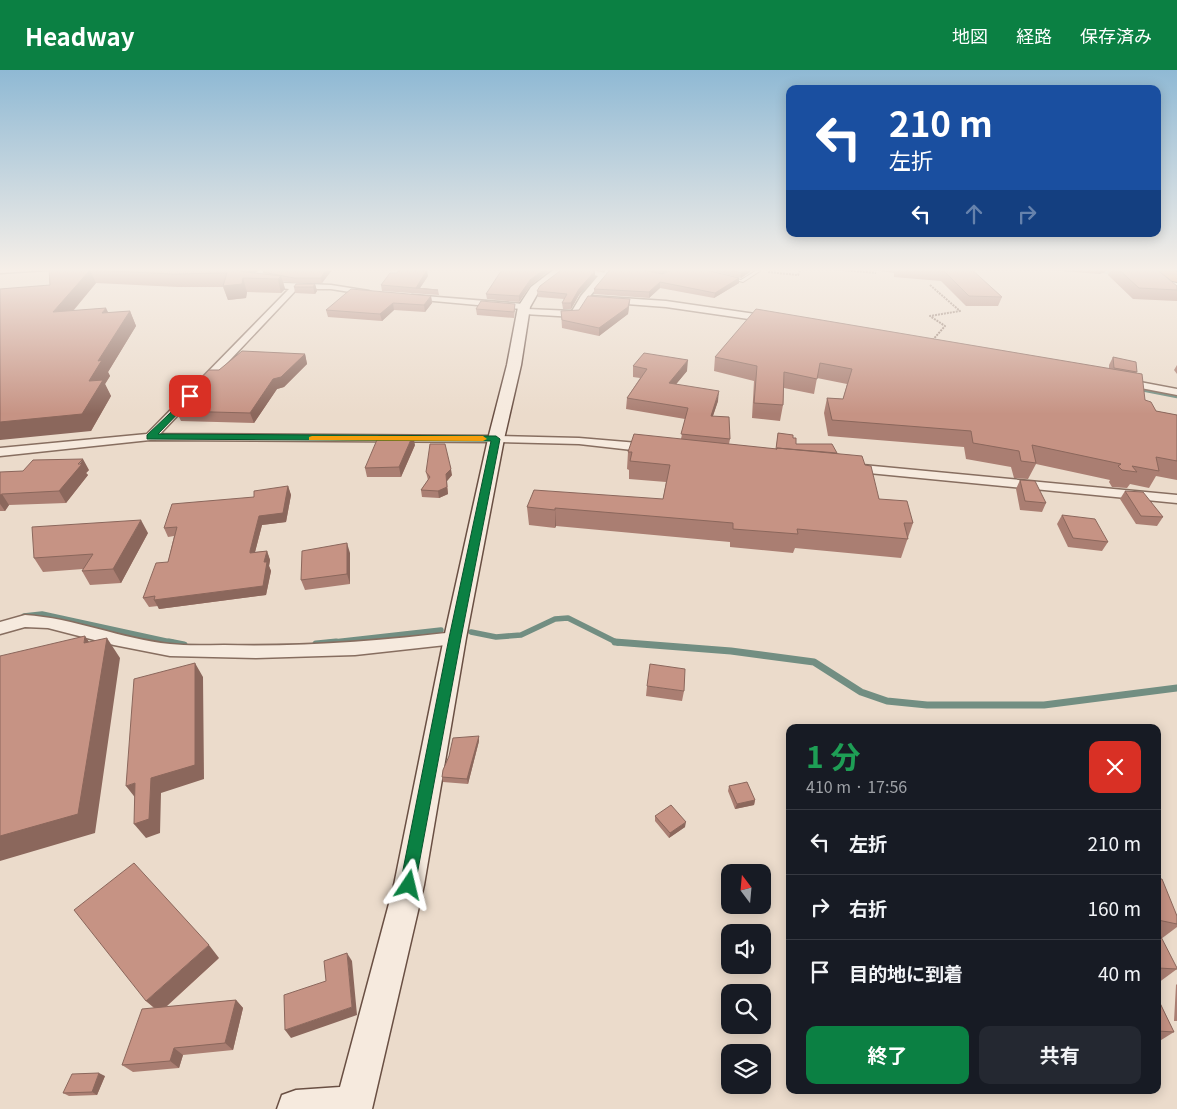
<!DOCTYPE html>
<html lang="ja">
<meta charset="utf-8">
<style>
body{margin:0;font-family:Georgia,"Noto Sans JP",serif;background:#242831;color:#f1f3f6;height:100vh;display:flex;flex-direction:column;font-size:19px;white-space:nowrap}
*{box-sizing:border-box;margin:0}
p{font-size:16px;color:#9ea1a6}
.icon{flex:none;width:28px;height:28px;fill:none;stroke:currentColor;stroke-width:2;stroke-linecap:round;stroke-linejoin:round}
.map{position:relative;flex:1;overflow:hidden}
.details{position:absolute;left:786px;top:654px;width:375px;height:370px;display:flex;flex-direction:column;background:#171b24;border-radius:10px;box-shadow:0 2px 12px #0003}
.details>*{flex:none}
.banner{position:absolute;left:786px;top:15px;width:375px;height:152px;border-radius:10px;box-shadow:0 2px 12px #0003;background:#1a4fa0;color:#fff;overflow:hidden}
.needle{width:32px;rotate:344deg}
.tools{position:absolute;left:721px;top:794px;display:grid;gap:10px}
.tools a{display:grid;place-items:center;width:50px;height:50px;border-radius:10px;background:#171b24;box-shadow:0 2px 12px #0003;font-size:25px}
.pin{position:absolute;display:grid;place-items:center;width:42px;height:42px;color:#fff;margin:-21px;border-radius:10px;box-shadow:0 2px 8px #0006}
.me{position:absolute;width:55px;margin:-28px;rotate:10deg;stroke-linejoin:round;filter:drop-shadow(0 0 4px #0008)}
.turn{display:flex;align-items:center;gap:18px;height:105px;padding:0 20px;font-size:22px}
.turn .icon{width:65px;height:65px;stroke-width:2.5}
.turn b{display:block;font-size:35px;line-height:42px}
.lanes{display:flex;align-items:center;height:48px;padding:0 20px;background:#0003;justify-content:center;gap:25px;direction:ltr}
.lanes .off{opacity:.35}
.round{display:grid;place-items:center;flex:none;width:52px;height:52px;border-radius:10px;background:#242831}
.headline{display:flex;align-items:center;justify-content:space-between;height:85px;padding:0 20px}
h1{font-size:30px;font-weight:700;line-height:38px;color:#1e9e55}
.action{display:flex;gap:10px;margin-top:auto;padding:10px 20px}
.action a{flex:1;height:58px;border-radius:10px;background:#0b8043;color:#fff;font-size:20px;font-weight:700;line-height:58px;text-align:center}
.action a+a{background:#242831;color:#f1f3f6}
ul{padding:0;list-style:none}
li{display:flex;align-items:center;gap:15px;height:65px;padding:0 20px;border-top:1px solid #363941}
li div{flex:1}
li b{display:block;font-size:19px}
li em{font-style:normal}
header{display:flex;align-items:center;gap:30px;box-sizing:border-box;height:70px;padding:0 25px;background:#0b8043;color:#fff}
header strong{font-size:24px}
nav{display:flex;gap:28px;margin-inline-start:auto;font-size:18px}
.map>svg:first-child{display:block}
.lines{fill:none;stroke-linecap:round;stroke-linejoin:round}
.stream-far3{stroke:#728e82;stroke-width:3}
.stream-far2{stroke:#728e82;stroke-width:4.5}
.stream-far1{stroke:#728e82;stroke-width:5.5}
.stream{stroke:#728e82;stroke-width:7}
.canal{fill:#abc0b6;fill-rule:evenodd}
.lane-casing{stroke:#876e60;stroke-width:2}
.street-casing{stroke:#876e60;stroke-width:3}
.secondary-casing{stroke:#694f43;stroke-width:3}
.highway-casing{stroke:#553d34;stroke-width:2}
.path{stroke:#876e60;stroke-width:2;stroke-dasharray:2 1;stroke-linecap:butt}
.lane{fill:#f6eade;fill-rule:evenodd}
.street{fill:#f6eade;fill-rule:evenodd}
.secondary{fill:#f6eade;fill-rule:evenodd}
.highway{fill:#d18d65;fill-rule:evenodd}
.wall{fill:#aa7e72}
.shaded-wall{fill:#8b675c}
.building{fill:#c69384;stroke:#8b675c}
.route{fill:#0b8043;stroke:#07532c}
.slow{fill:#f59e0b}
</style>
<header>
<strong>Headway</strong>
<nav><a>地図</a><a>経路</a><a>保存済み</a></nav>
</header>
<div class="map">
<svg width="1177" height="1039" viewBox="0 0 1177 1039">
<rect width="100%" height="100%" fill="#ebdbcb"/>
<g class="lines">
<path class="stream-far3" d="M580,228L586,217L596,207L588,204"/>
<path class="stream-far2" d="M1136,318L1177,326"/>
<path class="stream-far1" d="M24,546L42,544L175,573
M471,562L496,567L521,565L555,549L568,548L618,573
M325,573L441,560"/>
<path class="stream" d="M169,572L184,575
M615,572L731,581L814,592L861,622L887,631L927,635H1044L1177,618
M316,574L336,572"/>
<path class="canal" d="M1083,198C1097,198 1130,196 1140,205L1135,208L1088,201Z"/>
<defs>
<path id="lane" d="M607,198H611L604,206H602Z
M757,200L760,201L743,212L728,208L730,207L741,210Z"/>
<path id="street" d="M50,198L47,200L0,203V199Z
M567,198H583L606,203V207L590,226L666,231L769,246L773,249L769,252L666,237L587,231L578,246L575,247L524,244L521,243V239L412,229L408,227L412,225L524,234L527,235V239L572,241L581,226L598,206Z
M262,212L331,215L369,221L373,223L369,225L331,219H297L160,364L496,366L579,368L650,374L656,378L650,382L579,374L496,372L150,370L0,386V378L147,364L289,219L265,216H262Z
M1124,309L1177,319V325L1120,314L1119,312Z
M852,394L1177,425V433L848,401L846,398Z
M25,545C74,548 121,569 170,574C188,576 206,575 224,575C301,577 378,571 455,562L461,564L463,568L461,572L455,574L355,585L256,588L170,586L114,575L48,558L25,557L0,564V552Z"/>
<path id="secondary" d="M556,198H569L539,221L530,237L521,295L504,369L466,568L424,815L372,1039H277L282,1025L296,1020L340,1017L394,815L444,568L488,369L507,295L518,237L531,217Z"/>
<path id="highway" d="M1155,198H1172L1177,202V212L1172,211Z"/>
</defs>
<use href="#lane" class="lane-casing"/>
<use href="#street" class="street-casing"/>
<use href="#secondary" class="secondary-casing"/>
<use href="#highway" class="highway-casing"/>
<path class="path" d="M821,198L876,203
M768,202L798,205L801,198
M930,215L960,241L930,246L945,256L931,272"/>
<use href="#lane" class="lane"/>
<use href="#street" class="street"/>
<use href="#secondary" class="secondary"/>
<use href="#highway" class="highway"/>
</g>
<path class="wall" d="M49,198H262L255,203L264,204L263,202L269,198H331L332,200L322,213H295L283,211L285,219L281,223L247,222L246,228L228,230L223,217H178L96,213L74,240L109,243L130,241L136,256L108,302L110,306L105,314L111,326L91,361L50,215Z
M591,198H605L602,202Z
M638,198H674L662,204Z
M702,198H751L750,202L741,208Z
M857,198H970L1002,227L998,236H966L941,211L894,207V203Z
M1049,198H1107L1105,202L1099,204L1049,200Z
M1111,198H1155L1177,216V231L1133,229L1108,205Z
M595,201V207L579,225L571,239H563L562,233L564,229L538,227L537,221Z
M609,201L662,204L739,213L714,228L660,218L649,228L594,224V219Z
M428,206L420,218L438,220L439,225L382,221L381,215Z
M315,214L317,221L315,224L295,223L294,217Z
M530,216L519,232L487,229L486,224Z
M431,226L432,233L425,242L394,240L382,251L328,247L326,240Z
M630,229L628,244L599,266L562,258L561,241L579,240Z
M515,234V240L514,248L477,245L476,239Z
M305,284L307,294L284,317L277,319L254,353L181,351L176,341L185,333L182,328L219,300Z
M715,287L1109,299V295L1113,287L1137,302L1136,303L1145,330L1156,341L1177,345V410L1156,406L1149,418L1130,414L1127,418L1112,417L1109,412L1110,410L1036,394L1028,409L1014,408L1011,397L966,389L964,377L828,366L824,343L827,328L843,329L847,314L817,308L814,324L784,318L783,335L780,351L752,348L754,311L714,301Z
M1177,295V304L1174,300Z
M633,296L687,301L676,314L718,331L713,346L730,369L729,374L776,379L778,363L793,368L796,374L837,383L865,395L879,429L913,453L901,488L795,478L793,483L730,477V472L556,456L555,458L529,455L527,437L663,429L666,412L629,409V400L627,399L628,382L681,369L685,349L626,339L627,328L640,308L633,307Z
M415,375L401,407H367L365,398Z
M89,400L86,403L88,405L66,433L9,435L5,441H0V402Z
M426,402L452,405L447,411L448,424L439,428L422,427L421,420L428,410Z
M1020,410L1046,433L1042,442L1020,440L1016,419Z
M288,416L291,425L286,452L262,455L255,482L267,481L270,490L269,496L271,501L266,525L159,539L158,536L149,537L143,528L168,492L174,466L168,467L164,458Z
M1125,421L1163,447L1157,456L1136,454L1120,429Z
M1062,445L1108,472L1102,481L1068,477L1057,454Z
M148,463L121,513L90,515L82,501L83,499L43,502L34,488Z
M350,483V514L305,520L301,510Z
M647,616L684,621L682,631L646,626Z
M479,671L468,714L443,712L442,707Z
M729,716L755,730L754,735L735,739L728,721Z
M655,746L685,757L669,768L655,751Z
M1158,809L1177,846V857L1161,869L1177,899L1158,913Z
M219,888L166,937L236,930L243,938L233,980L183,985L179,998L133,1002L122,995L154,938L146,931Z
M1177,914V951H1174L1176,915Z
M1158,929L1174,962L1158,972Z
M105,1006L97,1025L69,1026L63,1023Z"/>
<path class="shaded-wall" d="M252,198H262L251,206L249,201Z
M327,198H331L332,200L322,213L321,208Z
M546,198H553L530,216L519,232V226L530,210Z
M663,198H674L662,204Z
M748,198H751L750,202L741,208V203Z
M1101,198H1107L1105,202L1099,204Z
M90,200L96,213L60,256L53,242Z
M427,200L428,206L420,218H416Z
M595,201V207L579,225L571,239V233L579,219Z
M281,206L285,219L281,223L278,209Z
M243,208L247,222L246,228L228,230L223,216Z
M739,208V213L714,228L715,223Z
M660,212V218L649,228V222Z
M315,214L317,221L315,224L313,217Z
M431,226L432,233L425,242L424,235Z
M630,229L628,244L599,266V258Z
M393,233L394,240L382,251L380,244Z
M106,238L113,252L102,243Z
M130,241L136,256L108,302L110,306L105,314L111,326L91,361L0,370V352L89,311L98,291Z
M305,284L307,294L284,317L277,319L254,353L250,343L273,309Z
M688,290L687,301L668,324L669,313Z
M719,321L718,331L709,357L711,346Z
M413,365L415,375L401,407L399,397Z
M83,389L89,400L86,403L88,405L66,433L59,421Z
M451,399L452,405L447,411L446,404Z
M288,416L291,425L286,452L262,455L253,490L250,481L259,446Z
M447,417L448,424L439,428L438,421Z
M2,424L9,435L5,441L0,434V425Z
M555,438L556,456L555,458Z
M141,450L148,463L121,513L113,499Z
M347,473L350,483V514L347,504Z
M267,481L270,490L269,496L271,501L266,525L159,539L154,530L264,492Z
M85,566L99,586L84,573Z
M107,568L120,588L95,763L0,791V766Z
M195,593L203,607L204,709L161,723L160,763L146,768L134,754L151,708Z
M479,666V671L468,714L467,709Z
M135,713L137,730L126,716Z
M755,730L754,735L735,739L737,734Z
M686,752L685,757L669,768L670,763Z
M209,875L219,888L160,942L146,931Z
M347,883L352,891L357,945L291,968L285,960L352,937Z
M236,930L243,938L233,980L225,973Z
M174,978L183,985L179,998L170,991Z
M99,1003L105,1006L97,1025L92,1022Z"/>
<path class="building" d="M49,198H227L246,202L281,206L278,209L243,208L242,214L223,216L227,203L173,204L90,200L53,242L106,238L102,243L130,241L98,291L102,290L89,311L103,310L82,344L0,352V219L50,215Z
M235,198H252L249,201Z
M269,198H327L321,208H294L263,202Z
M503,198H546L530,210L519,226L486,224Z
M564,198H583L595,201L579,219L571,233H562L567,224L537,221L540,216Z
M610,198H636L662,204L678,198H698L739,208L715,223L660,212L649,222L594,219L609,201Z
M724,198H748L741,203Z
M906,198H970L1002,227L969,226L944,201Z
M1117,198H1155L1177,216V220L1139,218Z
M399,200H427L416,218L438,220L381,215L390,203H397Z
M296,214H315L313,217H294Z
M351,219L431,226L424,235L393,233L380,244L326,240Z
M588,226L630,229L628,237L599,258L562,250L561,241L579,240Z
M481,231L515,234L514,242L476,239Z
M756,239L1142,304L1145,330L1151,332L1156,341L1177,345V391L1156,387L1159,401L1132,396L1137,402L1122,400L1118,396L1121,394L1032,375L1036,393L1021,391L1019,381L973,373L971,361L832,350L827,328L843,329L852,299L820,293L817,309L784,302L783,335L754,333L757,296L715,287Z
M242,281L305,284L281,307L273,309L250,343L176,341L190,328H182L209,300H219Z
M644,283L688,290L669,313L719,321L711,346L729,347L730,369L681,364L688,338L627,328L647,299L633,296Z
M1113,287L1136,292L1137,302L1114,298Z
M778,363L793,365V368H796V374H832L837,383L777,378V379H776Z
M634,364L777,379V378L862,386L865,395L871,396L879,429L907,431L913,453H904L908,469L797,459L798,464L733,459V453L555,438V440L527,437L534,420L663,429L670,395L630,391L632,382H628Z
M379,365H413L399,397L365,398Z
M430,374H445L451,399L446,404L447,417L438,421L421,420L430,407L426,402Z
M83,389L78,394H82L59,421L2,424L0,425V402L23,401L33,390Z
M1020,410L1035,411L1046,433L1025,431Z
M288,416L283,443L259,446L250,481V483L267,481L264,492H267L263,516L154,530L155,526L143,528L156,493L168,492L177,457L164,458L172,434L254,427V421Z
M1125,421L1143,422L1163,447L1141,446Z
M1062,445L1095,449L1108,472L1073,468Z
M141,450L113,499L82,501L93,484L34,488L32,457Z
M347,473V504L301,510L302,481Z
M85,566L84,573L107,568L78,744L0,766V586Z
M195,593V695L151,708L149,749L134,754L135,713L126,716L134,609Z
M650,594L685,599L684,621L647,616Z
M479,666L467,709L442,707L443,700L449,686L453,668Z
M747,712L755,730L737,734L729,716Z
M671,735L686,752L670,763L655,746Z
M134,793L209,875L146,931L74,840Z
M1158,809H1162L1177,846V854L1158,850Z
M1158,861L1177,898V899L1158,898Z
M347,883L352,937L285,960L284,925L326,911L324,891Z
M1158,929L1174,962L1158,961Z
M236,930L225,973L174,978L170,991L122,995L142,939Z
M99,1003L92,1022L63,1023L72,1004Z"/>
<linearGradient id="sky" x2="0" y2="1"><stop stop-color="#8fb9d4"/><stop offset="0.58" stop-color="#f6efe8"/><stop offset="1" stop-color="#f6efe8" stop-opacity="0"/></linearGradient>
<rect width="1177" height="344" fill="url(#sky)"/>
<path class="route" d="M190,324L193,325V328L158,364L496,366L500,369L461,568L414,821L409,823L403,821L400,815L449,568L491,371L147,369V365Z"/>
<path class="slow" d="M312,366H483L487,369L483,371L309,370V367Z"/>
</svg>
<div class="tools">
<a><svg class="needle" viewBox="-14 -14 28 28"><path d="M0-13l5 13h-10z" fill="#e53935"/><path d="M0 13l5-13h-10z" fill="#9ea1a6"/></svg></a>
<a><svg class="icon" aria-label="sound" viewBox="0 0 24 24"><path d="M4 9h4l5-4v14l-5-4H4zM17 9q2 3 0 6"/></svg></a>
<a><svg class="icon" aria-label="search" viewBox="0 0 24 24"><circle cx="10" cy="10" r="6"/><path d="M15 15l6 6"/></svg></a>
<a><svg class="icon" aria-label="layers" viewBox="0 0 24 24"><path d="M12 4l9 5-9 5-9-5zM3 14l9 5 9-5"/></svg></a>
</div>
<div class="pin" style="left:190px;top:326px;background:#d93025"><svg class="icon" aria-label="arrive" viewBox="0 0 24 24"><path d="M6 21V4h12l-3 4 3 4H6"/></svg></div>
<svg class="me" style="left:409px;top:815px" viewBox="-20 -20 40 40"><path d="M0-17L14 15 0 8-14 15z" fill="#0b8043" stroke="#fff" stroke-width="4"/></svg>
<div class="banner">
<div class="turn"><svg class="icon" aria-label="left" viewBox="0 0 24 24"><path d="M17 20v-9H6M10 6l-5 5 5 5"/></svg><div><b>210 m</b>左折</div></div>
<div class="lanes"><svg class="icon" aria-label="left" viewBox="0 0 24 24"><path d="M17 20v-9H6M10 6l-5 5 5 5"/></svg><svg class="icon off" aria-label="ahead" viewBox="0 0 24 24"><path d="M12 20V5M6 11l6-6 6 6"/></svg><svg class="icon off" aria-label="right" viewBox="0 0 24 24"><path d="M7 20v-9h11M14 6l5 5-5 5"/></svg></div>
</div>
<section class="details">
<div class="headline"><div><h1>1 分</h1><p>410 m · 17:56</p></div><a class="round" style="background:#d93025;color:#fff"><svg class="icon" aria-label="close" viewBox="0 0 24 24"><path d="M6 6l12 12M18 6L6 18"/></svg></a></div>
<ul>
<li><svg class="icon" aria-label="left" viewBox="0 0 24 24"><path d="M17 20v-9H6M10 6l-5 5 5 5"/></svg><div><b>左折</b></div><em>210 m</em></li>
<li><svg class="icon" aria-label="right" viewBox="0 0 24 24"><path d="M7 20v-9h11M14 6l5 5-5 5"/></svg><div><b>右折</b></div><em>160 m</em></li>
<li><svg class="icon" aria-label="arrive" viewBox="0 0 24 24"><path d="M6 21V4h12l-3 4 3 4H6"/></svg><div><b>目的地に到着</b></div><em>40 m</em></li>
</ul>
<div class="action"><a>終了</a><a>共有</a></div>
</section>
</div>
